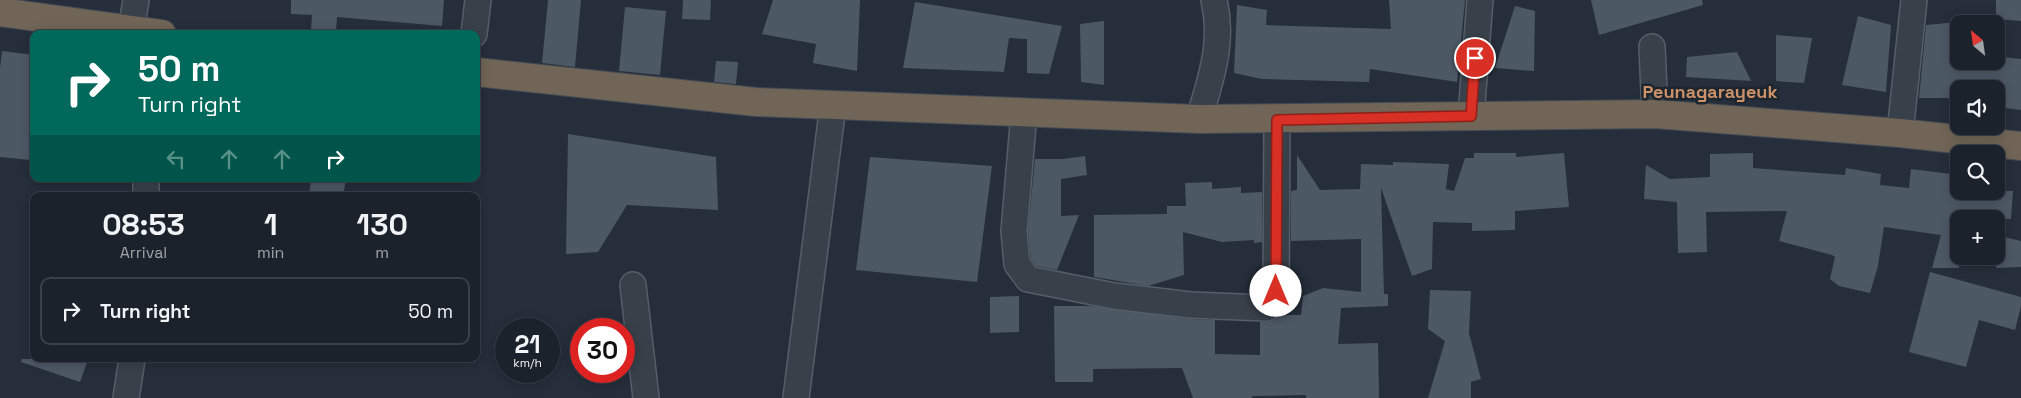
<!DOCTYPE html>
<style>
body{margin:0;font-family:"Space Grotesk",sans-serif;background:#292f38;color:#f1f3f6;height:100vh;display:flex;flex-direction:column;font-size:19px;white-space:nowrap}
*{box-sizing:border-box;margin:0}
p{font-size:16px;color:#a0a4a9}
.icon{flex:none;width:28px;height:28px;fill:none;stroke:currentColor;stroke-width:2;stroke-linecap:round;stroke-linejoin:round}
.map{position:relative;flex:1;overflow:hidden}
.side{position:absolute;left:30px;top:192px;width:450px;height:170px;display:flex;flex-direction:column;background:#1c222c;border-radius:10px;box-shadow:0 2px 12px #0003,0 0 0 1px #3a3f48}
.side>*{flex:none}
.banner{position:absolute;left:30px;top:30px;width:450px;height:152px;border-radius:10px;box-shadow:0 2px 12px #0003,0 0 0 1px #3a3f48;background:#00695c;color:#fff;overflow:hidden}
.needle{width:32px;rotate:331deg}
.buttons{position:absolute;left:1950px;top:15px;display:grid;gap:10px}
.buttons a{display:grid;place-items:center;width:55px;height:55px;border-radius:10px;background:#1c222c;box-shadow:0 2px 12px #0003,0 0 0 1px #3a3f48;font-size:25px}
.speed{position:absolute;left:495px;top:318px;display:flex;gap:10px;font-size:25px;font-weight:700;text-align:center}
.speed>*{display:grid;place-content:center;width:65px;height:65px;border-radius:50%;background:#1c222c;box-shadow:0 2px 12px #0003,0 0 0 1px #3a3f48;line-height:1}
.speed small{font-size:12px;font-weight:400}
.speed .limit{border:8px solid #d22;background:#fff;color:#111}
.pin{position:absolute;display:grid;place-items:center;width:42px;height:42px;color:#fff;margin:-21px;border:2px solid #fff;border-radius:50%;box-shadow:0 1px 5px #0007}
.me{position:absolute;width:55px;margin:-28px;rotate:0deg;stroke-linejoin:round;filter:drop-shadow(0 0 4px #0008)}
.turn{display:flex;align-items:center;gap:18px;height:105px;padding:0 25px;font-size:22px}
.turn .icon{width:65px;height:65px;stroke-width:2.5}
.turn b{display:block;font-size:35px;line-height:42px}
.lanes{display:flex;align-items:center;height:48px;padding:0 25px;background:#0003;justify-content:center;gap:25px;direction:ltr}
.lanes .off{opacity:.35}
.eta{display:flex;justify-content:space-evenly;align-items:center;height:85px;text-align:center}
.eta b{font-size:30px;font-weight:700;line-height:35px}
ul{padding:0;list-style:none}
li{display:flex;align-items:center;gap:15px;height:68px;margin:0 10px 8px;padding:0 15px;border:2px solid #3a3f48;border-radius:10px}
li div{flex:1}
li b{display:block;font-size:19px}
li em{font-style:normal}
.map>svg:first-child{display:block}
.building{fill:#4d5865}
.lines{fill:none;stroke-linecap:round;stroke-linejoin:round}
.minor-casing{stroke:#565e68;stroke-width:28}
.highway-casing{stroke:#434b55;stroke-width:30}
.minor{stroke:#38404a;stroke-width:25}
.highway{stroke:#706556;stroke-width:28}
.route-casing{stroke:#8d1f18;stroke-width:12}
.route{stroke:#d93025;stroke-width:9}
.labels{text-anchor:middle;stroke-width:5;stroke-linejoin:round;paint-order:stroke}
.quarter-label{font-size:18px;font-weight:bold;fill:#cb9169;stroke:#1d252f}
</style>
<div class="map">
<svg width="2021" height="398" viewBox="0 0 2021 398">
<rect width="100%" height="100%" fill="#252e3a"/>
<path class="building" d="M291,0H444L442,26L337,17L336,32L311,30L312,15L291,14Z
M548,0H581L575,67L542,63Z
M683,0H711L710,20L682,19Z
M773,0H860L857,71L813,63L816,44L762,34Z
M1389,0H1465L1457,82L1370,69L1369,82L1262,79L1234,73L1237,5L1267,10L1266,25L1391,29Z
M1591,0H1702L1703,5L1599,35Z
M1996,0H2021V21L1996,19Z
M915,2L1062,26L1049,74L1027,73V39L1009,38L1004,72L903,68Z
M1515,6L1535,11L1534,71L1495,68Z
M625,7L666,11L660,75L619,71Z
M1858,16L1891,25L1886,92L1842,85Z
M1104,21V85L1081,82L1080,24Z
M1959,22V61H1996V56L2021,59V110L1996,107V89H1959V98H1919L1926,25Z
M1776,35L1812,38L1804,83L1776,81Z
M2,51L34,55V150H31L30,160L0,157V68Z
M1737,52L1751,81L1686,77L1687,57Z
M716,61L738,62L736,84L714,82Z
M568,134L716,157L718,210L627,205L598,252L566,254Z
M1474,153H1516V157L1564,153L1569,207L1515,211V230L1472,231V223L1433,222L1432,269L1412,276L1381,188L1384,294H1388V306L1341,308L1338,344L1378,343L1379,398H1306V395L1252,396V398H1193L1182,368L1093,369V382H1055L1054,306H1090L1189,319L1215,320V354L1260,355V322L1273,320L1281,315H1301L1303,296L1323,288L1361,292V239L1291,241V191L1297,190V155L1320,190L1360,189L1361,164L1393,165V162L1449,164L1446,189L1454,191L1465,158H1474Z
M1753,153V168L1845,175L1846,168L1881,174L1880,185L1909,188L1911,169L1959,175V191H2013L2011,219H1959V268H1932L1941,235L1884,227L1878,266L1870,293L1839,286L1830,279L1835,257L1832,255L1779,241L1787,211L1706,212L1707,252L1678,253L1677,202L1644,199L1646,165L1670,179L1710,177V154Z
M1085,156L1087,175L1061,179V216L1079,215L1057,270L1036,266L1031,259L1028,231L1035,159H1063Z
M870,157L992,166L977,282L856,270Z
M311,179H346L343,196H309Z
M1212,182V189L1241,187V193L1262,192V242L1254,243V240L1222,242L1183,232L1184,275L1148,286L1094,277V215L1167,214V206H1186L1185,183Z
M1996,235L2021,241V267L1996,268Z
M1930,272L2021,297V306L2015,330L1979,320L1966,367L1909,352Z
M1430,290L1471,291L1469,333L1481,379L1471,382V398H1428L1445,341L1428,329Z
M1019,296V332L990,333V297Z
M22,359H88L80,382L21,362Z"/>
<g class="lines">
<defs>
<path id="minor" d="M131,30L136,0
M474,34L478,0
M1652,47L1655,114
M1024,113L1014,231L1017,264L1028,279L1114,296L1191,305L1266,308L1272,304L1276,297L1277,120
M1471,116L1480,0
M1199,119C1211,78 1224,43 1214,0
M1900,133L1914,0
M146,196V179
M633,285L646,398
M126,398L132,359
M796,398L833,105"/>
<path id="highway" d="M0,12L162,34
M476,72L756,102L1199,119L1655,114L1900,133L2021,146"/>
</defs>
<use href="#minor" class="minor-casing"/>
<use href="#highway" class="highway-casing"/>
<use href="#minor" class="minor"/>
<use href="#highway" class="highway"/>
</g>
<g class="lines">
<defs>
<path id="route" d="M1276,291L1277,120L1471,116L1475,58"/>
</defs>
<use href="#route" class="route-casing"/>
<use href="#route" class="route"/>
</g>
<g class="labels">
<g class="quarter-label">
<text x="1710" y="98">Peunagarayeuk</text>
</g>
</g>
</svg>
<div class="buttons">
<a><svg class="needle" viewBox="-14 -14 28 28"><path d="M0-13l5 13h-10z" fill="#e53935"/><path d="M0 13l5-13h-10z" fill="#a0a4a9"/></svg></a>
<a><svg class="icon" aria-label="sound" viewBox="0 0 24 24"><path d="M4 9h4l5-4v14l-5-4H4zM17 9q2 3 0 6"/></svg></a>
<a><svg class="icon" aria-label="search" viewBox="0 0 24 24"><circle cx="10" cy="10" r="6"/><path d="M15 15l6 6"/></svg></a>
<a>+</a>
</div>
<div class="speed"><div>21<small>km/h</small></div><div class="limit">30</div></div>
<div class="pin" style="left:1475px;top:58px;background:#d93025"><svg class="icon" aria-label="arrive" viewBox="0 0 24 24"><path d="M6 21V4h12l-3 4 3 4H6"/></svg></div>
<svg class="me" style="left:1276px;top:291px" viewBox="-20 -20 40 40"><circle r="19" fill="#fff"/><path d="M0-13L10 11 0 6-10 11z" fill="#d93025"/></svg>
<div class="banner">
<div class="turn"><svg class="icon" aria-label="right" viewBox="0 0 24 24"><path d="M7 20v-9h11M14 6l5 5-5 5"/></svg><div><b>50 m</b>Turn right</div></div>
<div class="lanes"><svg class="icon off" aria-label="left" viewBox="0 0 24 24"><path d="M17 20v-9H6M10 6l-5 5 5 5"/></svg><svg class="icon off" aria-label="ahead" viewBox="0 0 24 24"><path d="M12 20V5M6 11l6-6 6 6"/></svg><svg class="icon off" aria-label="ahead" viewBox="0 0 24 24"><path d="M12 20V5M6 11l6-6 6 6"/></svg><svg class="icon" aria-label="right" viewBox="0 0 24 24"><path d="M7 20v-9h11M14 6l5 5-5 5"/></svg></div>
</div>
<section class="side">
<div class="eta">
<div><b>08:53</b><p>Arrival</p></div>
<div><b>1</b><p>min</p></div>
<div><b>130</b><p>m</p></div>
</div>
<ul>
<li><svg class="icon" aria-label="right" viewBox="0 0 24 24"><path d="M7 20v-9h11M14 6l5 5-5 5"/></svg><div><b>Turn right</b></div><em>50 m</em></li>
</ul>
</section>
</div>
